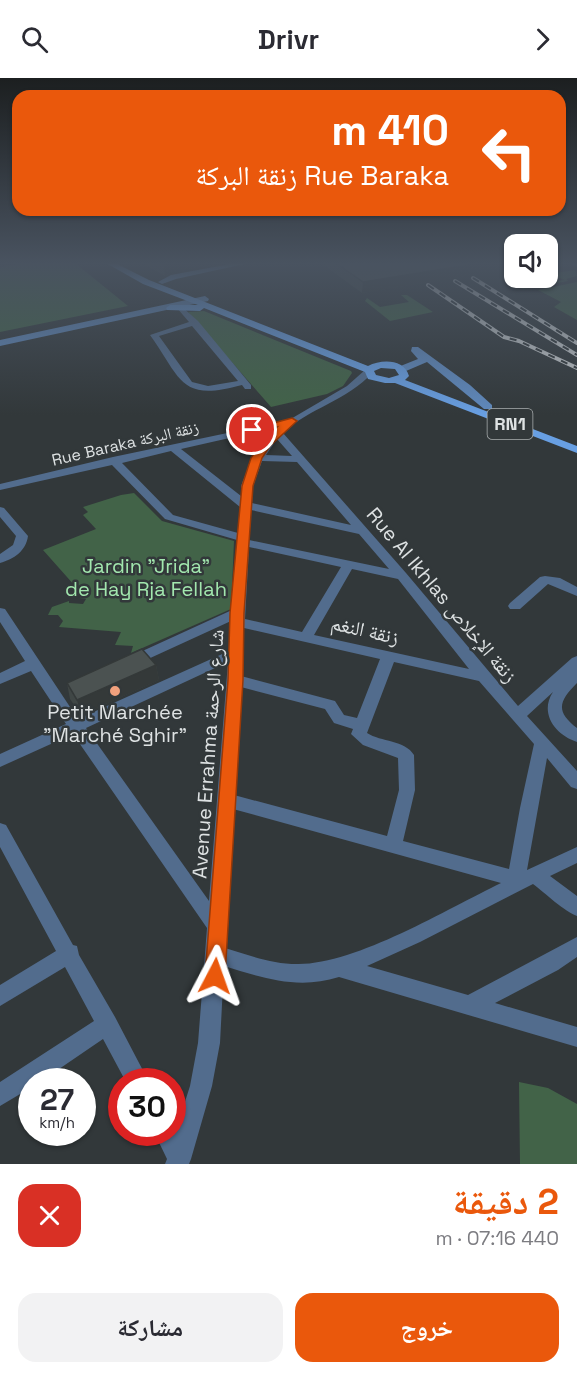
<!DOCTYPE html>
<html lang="ar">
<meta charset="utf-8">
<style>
body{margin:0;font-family:"Space Grotesk","Noto Naskh Arabic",sans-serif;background:#f2f2f3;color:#2b2b33;direction:rtl;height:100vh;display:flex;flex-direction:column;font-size:22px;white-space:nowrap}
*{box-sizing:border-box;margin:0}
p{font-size:20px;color:#7c7c81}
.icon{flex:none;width:33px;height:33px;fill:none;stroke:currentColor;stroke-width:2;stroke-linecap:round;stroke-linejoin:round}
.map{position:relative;height:1086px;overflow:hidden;direction:ltr}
.sheet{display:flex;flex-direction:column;background:#fff;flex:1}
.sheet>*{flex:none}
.guide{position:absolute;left:12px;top:12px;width:554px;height:126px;border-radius:18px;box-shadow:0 2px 4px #0004;direction:rtl;background:#ea580c;color:#fff;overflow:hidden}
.controls{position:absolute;left:504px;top:156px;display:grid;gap:12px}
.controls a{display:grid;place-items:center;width:54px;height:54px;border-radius:12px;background:#fff;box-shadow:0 2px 4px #0004;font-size:30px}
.speed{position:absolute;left:18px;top:990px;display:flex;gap:12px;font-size:30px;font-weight:700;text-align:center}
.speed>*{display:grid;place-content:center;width:78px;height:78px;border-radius:50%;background:#fff;box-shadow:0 2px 4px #0004;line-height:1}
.speed small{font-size:15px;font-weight:400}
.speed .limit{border:9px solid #d22;background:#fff;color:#111}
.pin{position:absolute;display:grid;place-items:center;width:51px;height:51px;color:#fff;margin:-26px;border:3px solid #fff;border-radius:50%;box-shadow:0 2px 6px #0007}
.me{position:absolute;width:66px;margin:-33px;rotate:4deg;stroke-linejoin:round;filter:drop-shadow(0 0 4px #0008)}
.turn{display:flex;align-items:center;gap:21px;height:126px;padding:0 18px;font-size:27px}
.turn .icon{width:78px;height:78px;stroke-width:2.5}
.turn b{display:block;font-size:42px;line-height:51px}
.round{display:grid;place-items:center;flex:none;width:63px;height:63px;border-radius:18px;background:#f2f2f3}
.summary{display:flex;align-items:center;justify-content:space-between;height:102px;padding:0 18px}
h1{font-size:36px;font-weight:700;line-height:45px;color:#ea580c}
.button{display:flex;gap:12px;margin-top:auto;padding:12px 18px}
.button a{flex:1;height:69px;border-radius:18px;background:#ea580c;color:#fff;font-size:24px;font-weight:700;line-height:69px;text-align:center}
.button a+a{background:#f2f2f3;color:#2b2b33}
header{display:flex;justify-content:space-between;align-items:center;height:78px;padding:0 18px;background:#fff;font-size:27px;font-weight:700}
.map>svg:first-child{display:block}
.green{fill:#426348}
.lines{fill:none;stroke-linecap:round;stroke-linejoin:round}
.street{fill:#526c8d;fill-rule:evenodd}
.secondary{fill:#5f89bd;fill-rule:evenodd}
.primary{fill:#689fe2;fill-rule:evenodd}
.rail-casing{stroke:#c9cdce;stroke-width:4}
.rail{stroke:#32383a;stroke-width:2;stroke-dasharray:7;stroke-linecap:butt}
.wall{fill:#404746}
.shaded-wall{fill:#343939}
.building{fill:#4b5251;stroke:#343939;stroke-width:1.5}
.route{fill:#ea580c;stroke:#983908;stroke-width:1.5}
.poi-dot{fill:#f1a17d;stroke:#32383a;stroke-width:2}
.labels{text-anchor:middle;stroke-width:5;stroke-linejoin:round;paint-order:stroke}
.far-street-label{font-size:16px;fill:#dee2e3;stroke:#32383a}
.shield{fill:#32383a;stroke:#aaafb0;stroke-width:1.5}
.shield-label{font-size:18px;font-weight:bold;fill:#dee2e3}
.park-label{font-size:20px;fill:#a2e7ae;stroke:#32383a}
.street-label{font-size:20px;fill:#dee2e3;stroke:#32383a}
.poi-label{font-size:20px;fill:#dee2e3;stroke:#32383a}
</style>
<header><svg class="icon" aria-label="forward" viewBox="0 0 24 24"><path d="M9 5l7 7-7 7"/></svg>Drivr<svg class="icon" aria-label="search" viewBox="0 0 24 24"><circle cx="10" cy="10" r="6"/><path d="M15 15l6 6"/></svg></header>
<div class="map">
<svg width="577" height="1086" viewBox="0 0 577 1086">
<rect width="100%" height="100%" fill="#32383a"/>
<path class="green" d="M26,185H75L128,228L0,254V189Z
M575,192L577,198L566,201L568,203L523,211L510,204L516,206L540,204L533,206L535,207L546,205L536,200H548V197L557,203L565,202L549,196Z
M577,204V242L554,229L561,224L538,212Z
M401,217H407L433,234L390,243L365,223L367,220L380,229L409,224Z
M204,233L351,293L352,295L343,308L327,316L271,329L188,234Z
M134,415L162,443L234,463L231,531L131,575L133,568L115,567L121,554L59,549L63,543L58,537H48L52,529L69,523V525L83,526L86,521L80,520L83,517L43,472L96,451L83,437L88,434L83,429L121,417Z
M519,1004L548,1010L577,1026V1086H520Z"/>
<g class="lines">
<path class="street" d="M569,185H577V189Z
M181,228L198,243L251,307V311H245L242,307C180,324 182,302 150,257L189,244L177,230ZM192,248L238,303L208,308L192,304L159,258Z
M365,292L373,294C347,323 309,330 283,355L406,495L518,628L572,580L577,578V605C559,623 555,633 577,650V664C555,657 539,635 553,614L527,638L577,693V711L571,709L547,680L527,792L577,769V785L550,798L577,818V838C565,834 545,815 533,806L420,864L367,888L468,917L577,859V879L558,892L495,925L577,949V969L339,899C298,912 263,900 224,888L220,965L212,1008L191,1081L189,1086H165L167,1081L154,1054H172V1046L176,1052L190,1008L198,965L207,850L73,656L0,689V676L66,646L31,593L0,606V595L25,583L0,544V530L5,531L78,641L229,573L231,543L135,587H125L123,584L125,581L232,532L237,462L165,441L112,387L0,412V406L113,379L289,342L347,308ZM278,349L273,352L252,380L241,408V418L181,371ZM277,361L292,378L266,377ZM171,373L240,429L238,455L173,437L122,385ZM262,383L297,384L351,447L252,425L253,408ZM251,432L359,456L389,491L249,462ZM249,469L341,489L302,554L245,541ZM352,491L398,501L469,591L314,557ZM244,550L380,581L357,640L344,637L335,623L241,598ZM228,584L209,823L86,650ZM394,584L479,603L534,666L520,730L509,791L403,763L415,712L414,677C405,662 381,664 367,655ZM241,609L325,631L334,645L353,651L351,656L363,667L398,680L399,712L387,758L234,717ZM233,731L501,805C447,831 355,887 297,886C272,886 248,877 225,870Z
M0,429L4,430L28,458C26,473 14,481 0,485V476L13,467L16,458L0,439Z
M545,498L560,500L577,509V518L548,506L520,531H510L508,528L510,525L540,499Z
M0,745L6,747L73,867L77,868L79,877L115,939L149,1004H126L103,961L40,1004H32V1009L0,1028V1004L94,943L65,889L0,928V907L56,873L0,769Z"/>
<path class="secondary" d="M235,185H249L176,201L162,206L158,204L171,197Z
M205,218L209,221L208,223L0,268V262Z
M412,269H418L470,307L492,327V331H484L427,284L406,293H398V289L418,281L411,273Z"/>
<path class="primary" d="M106,185H115L149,202L368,288C382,281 404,281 409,298L405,302L577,368V375L395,305H385L368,301L365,294L204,230L200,233L167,232L166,230L170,227H198L143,206ZM381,290L395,291L399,297L389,300L376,297L374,293Z"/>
<defs>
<path id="rail" d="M473,200L577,265
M455,203L577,277
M428,207L504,259L519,263L577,290"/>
</defs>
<use href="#rail" class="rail-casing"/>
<use href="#rail" class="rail"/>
</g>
<path class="wall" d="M142,185H201V188L165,198Z
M325,185H514V190L362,215L325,188Z
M156,587L159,602L81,637L70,621L67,605Z"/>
<path class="shaded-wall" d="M164,185H201V188L165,198Z
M481,185H514V190L362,215L363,204Z
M156,587L159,602L81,637L77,622Z"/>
<path class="building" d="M336,185H481L363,204Z
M142,571L156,587L77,622L67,605Z"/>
<linearGradient id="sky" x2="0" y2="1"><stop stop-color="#1c1f20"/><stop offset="0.55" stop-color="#495360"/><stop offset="1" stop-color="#495360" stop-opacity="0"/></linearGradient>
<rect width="577" height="337" fill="url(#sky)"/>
<path class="route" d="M292,340L297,343L270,368L262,380L253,408L244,535L243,602L225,898L222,905L215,907L208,905L205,898L228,602L230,535L242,408L251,380L262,364L277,349L252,355L247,352Z"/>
<circle class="poi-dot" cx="115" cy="613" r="6"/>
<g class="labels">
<g class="far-street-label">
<text transform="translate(125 365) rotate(-13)" y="6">Rue Baraka زنقة البركة</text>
</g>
<rect class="shield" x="487.5" y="331" width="45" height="30" rx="4.5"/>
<g class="shield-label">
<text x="510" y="352">RN1</text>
</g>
<g class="park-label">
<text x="146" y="495">Jardin "Jrida"<tspan x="146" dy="23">de Hay Rja Fellah</tspan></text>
</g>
<g class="street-label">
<text transform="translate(442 517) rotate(50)" y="7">Rue Al Ikhlas زنقة الإخلاص</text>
<text transform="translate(365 552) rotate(13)" y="7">زنقة النغم</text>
<text transform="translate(208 676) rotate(-86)" y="7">Avenue Errahma شارع الرحمة</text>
</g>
<g class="poi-label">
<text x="115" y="641">Petit Marchée<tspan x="115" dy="23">"Marché Sghir"</tspan></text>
</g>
</g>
</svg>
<div class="controls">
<a><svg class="icon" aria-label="sound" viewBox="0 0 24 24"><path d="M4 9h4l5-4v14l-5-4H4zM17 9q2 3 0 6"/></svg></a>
</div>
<div class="speed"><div>27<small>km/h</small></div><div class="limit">30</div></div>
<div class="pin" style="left:252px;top:352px;background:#d93025"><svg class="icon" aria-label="arrive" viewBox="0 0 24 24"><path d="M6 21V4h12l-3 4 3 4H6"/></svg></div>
<svg class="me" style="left:215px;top:898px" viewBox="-20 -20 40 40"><path d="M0-17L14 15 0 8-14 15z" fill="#ea580c" stroke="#fff" stroke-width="4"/></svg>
<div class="guide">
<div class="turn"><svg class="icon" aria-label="left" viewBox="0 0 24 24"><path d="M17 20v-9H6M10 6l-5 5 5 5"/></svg><div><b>410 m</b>Rue Baraka زنقة البركة</div></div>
</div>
</div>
<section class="sheet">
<div class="summary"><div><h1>2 دقيقة</h1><p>440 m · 07:16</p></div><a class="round" style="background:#d93025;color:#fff"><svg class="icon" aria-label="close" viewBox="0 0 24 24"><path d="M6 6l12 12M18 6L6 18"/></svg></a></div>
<div class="button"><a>خروج</a><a>مشاركة</a></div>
</section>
